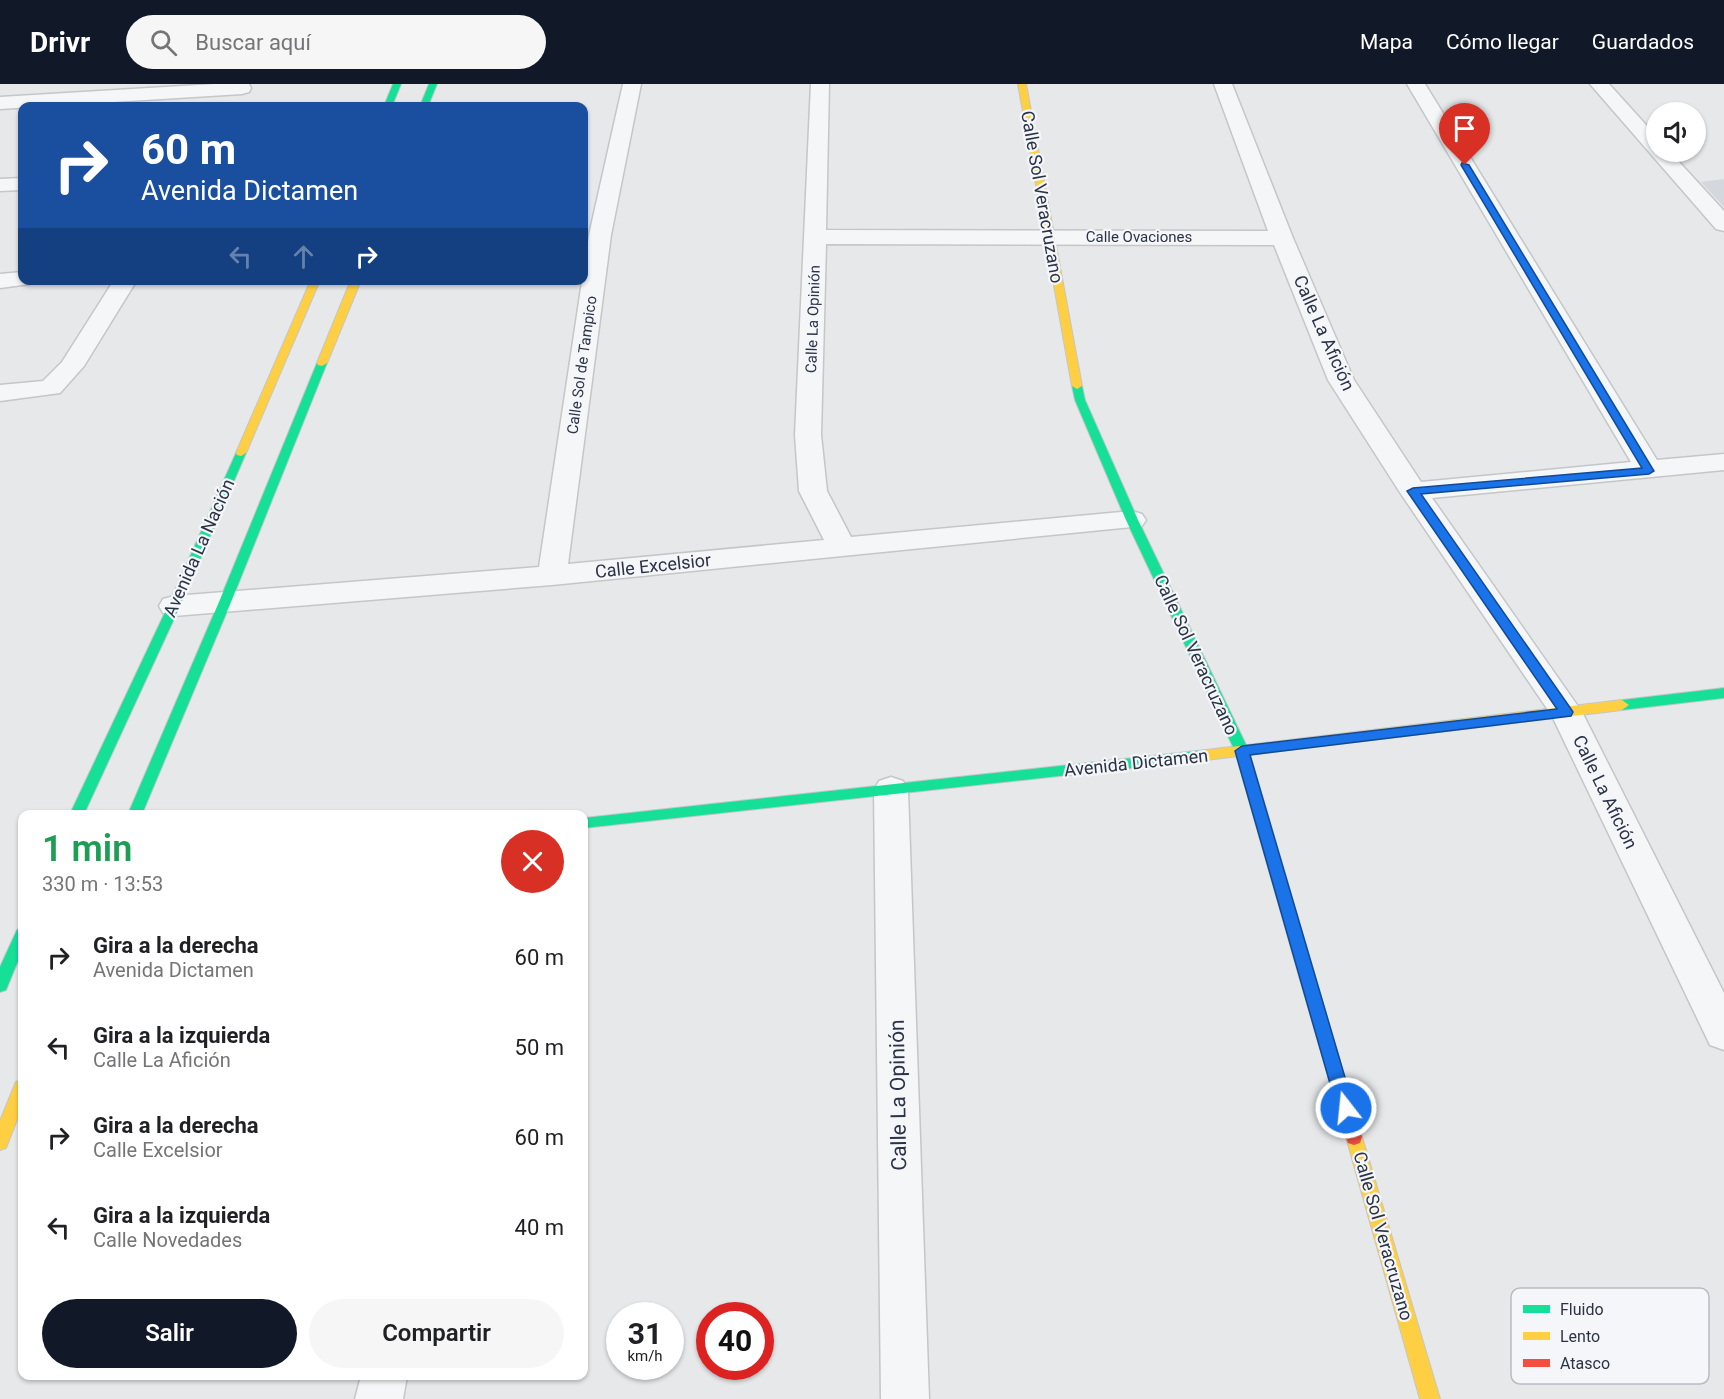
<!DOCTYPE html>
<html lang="es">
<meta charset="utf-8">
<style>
body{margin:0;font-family:Roboto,sans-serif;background:#f6f6f6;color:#202124;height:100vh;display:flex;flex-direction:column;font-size:22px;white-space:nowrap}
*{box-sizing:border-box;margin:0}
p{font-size:20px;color:#757577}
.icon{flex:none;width:33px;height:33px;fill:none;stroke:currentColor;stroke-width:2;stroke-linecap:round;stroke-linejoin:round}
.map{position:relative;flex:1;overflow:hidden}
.drawer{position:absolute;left:18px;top:726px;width:570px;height:570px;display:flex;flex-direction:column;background:#fff;border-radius:12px;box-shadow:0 2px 4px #0004}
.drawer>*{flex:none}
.hud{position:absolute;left:18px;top:18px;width:570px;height:183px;border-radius:12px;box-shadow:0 2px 4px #0004;background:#1a4fa0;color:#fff;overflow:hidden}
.fabs{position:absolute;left:1646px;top:18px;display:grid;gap:12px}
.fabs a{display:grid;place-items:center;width:60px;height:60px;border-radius:50%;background:#fff;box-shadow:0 2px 4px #0004;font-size:30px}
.speed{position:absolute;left:606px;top:1218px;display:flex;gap:12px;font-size:30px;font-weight:700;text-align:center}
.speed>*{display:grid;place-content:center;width:78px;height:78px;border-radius:50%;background:#fff;box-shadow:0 2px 4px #0004;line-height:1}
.speed small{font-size:15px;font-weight:400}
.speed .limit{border:9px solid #d22;background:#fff;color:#111}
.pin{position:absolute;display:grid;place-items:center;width:51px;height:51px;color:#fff;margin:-62px -26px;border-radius:50% 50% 50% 0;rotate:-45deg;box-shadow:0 0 6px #0007}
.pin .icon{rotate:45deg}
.me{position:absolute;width:66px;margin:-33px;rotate:344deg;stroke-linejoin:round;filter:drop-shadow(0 0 4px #0008)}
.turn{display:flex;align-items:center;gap:21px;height:126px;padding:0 24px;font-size:27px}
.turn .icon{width:78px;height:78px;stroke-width:2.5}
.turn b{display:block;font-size:42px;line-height:51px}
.lanes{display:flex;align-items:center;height:57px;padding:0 24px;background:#0003;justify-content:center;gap:30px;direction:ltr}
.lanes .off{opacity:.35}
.round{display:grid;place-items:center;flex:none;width:63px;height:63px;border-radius:32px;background:#f6f6f6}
.head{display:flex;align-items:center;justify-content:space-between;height:102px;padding:0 24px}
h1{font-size:36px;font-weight:600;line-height:45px;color:#1e9e55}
.button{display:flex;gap:12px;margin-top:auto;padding:12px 24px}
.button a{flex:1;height:69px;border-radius:36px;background:#111827;color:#fff;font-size:24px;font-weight:600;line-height:69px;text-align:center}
.button a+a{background:#f6f6f6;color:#202124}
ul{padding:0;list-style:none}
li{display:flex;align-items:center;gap:18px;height:90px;padding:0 24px}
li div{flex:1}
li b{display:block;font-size:22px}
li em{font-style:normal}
header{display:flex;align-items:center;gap:36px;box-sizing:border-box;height:84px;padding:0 30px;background:#111827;color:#fff}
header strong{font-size:28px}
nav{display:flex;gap:33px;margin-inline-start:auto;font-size:21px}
.search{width:420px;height:54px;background:#f6f6f6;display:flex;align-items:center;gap:15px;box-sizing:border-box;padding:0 21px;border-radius:33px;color:#757577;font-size:22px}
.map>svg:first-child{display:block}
.built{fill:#d4d7dd}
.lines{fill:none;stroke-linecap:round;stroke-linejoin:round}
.street-casing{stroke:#c4c6c8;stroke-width:3}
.fast-casing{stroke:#c4c6c8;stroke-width:2}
.slow-casing{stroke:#c4c6c8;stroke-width:2}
.jam-casing{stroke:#c4c6c8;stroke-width:2}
.street{fill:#f5f6f7;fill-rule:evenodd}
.fast{fill:#16e098;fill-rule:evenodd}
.slow{fill:#ffcf43;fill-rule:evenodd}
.jam{fill:#f24e42;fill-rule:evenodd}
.route{fill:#1a73e8;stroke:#114b97;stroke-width:1.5}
.labels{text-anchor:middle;stroke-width:4.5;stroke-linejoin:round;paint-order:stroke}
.far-street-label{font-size:15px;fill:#2b3445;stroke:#f4f6f9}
.street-label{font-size:18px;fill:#2b3445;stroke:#f4f6f9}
.near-street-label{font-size:21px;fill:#2b3445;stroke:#f4f6f9}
.key{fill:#f4f6f9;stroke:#b8bcc3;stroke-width:1.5}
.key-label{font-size:16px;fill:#2b3445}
</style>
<header>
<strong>Drivr</strong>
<div class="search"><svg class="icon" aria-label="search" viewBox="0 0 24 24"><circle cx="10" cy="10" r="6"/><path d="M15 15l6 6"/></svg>Buscar aquí</div>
<nav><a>Mapa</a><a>Cómo llegar</a><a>Guardados</a></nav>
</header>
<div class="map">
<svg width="1724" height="1315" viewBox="0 0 1724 1315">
<rect width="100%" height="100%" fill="#e6e8ea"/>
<path class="built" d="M1724,95V123L1701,98Z"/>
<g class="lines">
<defs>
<path id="street" d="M215,0H249L251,4L249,8L242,10L0,25V13Z
M623,0H641L611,151L568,480L824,456L799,407L795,351L811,0H829L826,146L1268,147L1214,0H1232L1293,154L1354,296L1421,398L1631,378L1407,0H1425L1657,376L1724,370V386L1432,414L1582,628L1724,909V966L1710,961L1552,632L1399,407L1328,296L1274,161L826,160L821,351L827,407L851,453L1132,427L1142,430L1146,436L1142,442L552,501L174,532L163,529L159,522L163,515L174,512L539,483L589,151Z
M1590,0H1609L1656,52V68H1670L1724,127V147L1716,145Z
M22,94V106L0,107V95Z
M22,188V196H32L30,200L0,204V190Z
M114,196H137L84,282L60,309L0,317V301L43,297L62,278Z
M891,693L903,697L908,706L929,1315H881L874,706L879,697Z
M361,1292H407L403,1315H355Z"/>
<path id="fast" d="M393,0H401L392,22H384Z
M429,0H437L428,22H420Z
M322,276L327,279L231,518L142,730H128L219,518L317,279Z
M1077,299L1082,302L1085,316L1138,436L1249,667L1315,892L1313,897L1307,899L1301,897L1299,892L1235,667L1126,436L1075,316L1072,302Z
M241,366L246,369L180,522L84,730H70L168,522L236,369Z
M1724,604V614L1622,626L1615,621L1622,616Z
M1206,666L1213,671L1206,676L584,744V734Z
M22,844V867L6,906L0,908V883L17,846Z"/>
<path id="slow" d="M1018,0H1026L1082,302L1077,305L1072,302Z
M311,196H320L246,369L241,372L237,371L236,369Z
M351,196H361L327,279L322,282L318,281L317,279Z
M1622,616L1629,621L1622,626L1206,676L1199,671L1206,666Z
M22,996V1023L6,1064L0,1066V1037L16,998Z
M1354,1045L1360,1047L1362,1053L1440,1315H1420L1346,1053L1348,1047Z"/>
<path id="jam" d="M1307,885L1313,887L1315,892L1362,1053L1360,1059L1354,1061L1348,1059L1346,1053L1299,892L1301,887Z"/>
</defs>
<use href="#street" class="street-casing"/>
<use href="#fast" class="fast-casing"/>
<use href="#slow" class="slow-casing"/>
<use href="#jam" class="jam-casing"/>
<use href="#street" class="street"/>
<use href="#fast" class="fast"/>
<use href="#slow" class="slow"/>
<use href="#jam" class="jam"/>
</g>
<path class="route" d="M1462,79L1469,81L1654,387L1649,390L1421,410L1571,625L1573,628L1571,632L1250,671L1354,1024L1351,1030L1346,1032L1340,1030L1337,1024L1235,667L1242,662L1557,625L1407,407L1413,404L1642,384L1461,81Z"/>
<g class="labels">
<g class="far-street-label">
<text x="1139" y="158">Calle Ovaciones</text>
<text transform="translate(813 235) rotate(-88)" y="5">Calle La Opinión</text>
<text transform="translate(582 281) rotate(-82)" y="5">Calle Sol de Tampico</text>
</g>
<g class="street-label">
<text transform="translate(1042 113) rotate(80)" y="6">Calle Sol Veracruzano</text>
<text transform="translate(1324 249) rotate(66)" y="6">Calle La Afición</text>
<text transform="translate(199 464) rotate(-66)" y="6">Avenida La Nación</text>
<text transform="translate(653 482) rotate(-6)" y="6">Calle Excelsior</text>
<text transform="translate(1196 571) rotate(65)" y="6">Calle Sol Veracruzano</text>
<text transform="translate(1136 679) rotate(-6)" y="6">Avenida Dictamen</text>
<text transform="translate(1605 708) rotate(64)" y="6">Calle La Afición</text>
<text transform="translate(1383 1152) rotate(74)" y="6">Calle Sol Veracruzano</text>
</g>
<g class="near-street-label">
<text transform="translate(898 1011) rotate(-91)" y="7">Calle La Opinión</text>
</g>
</g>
<rect x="1511" y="1204" width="198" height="96" rx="9" class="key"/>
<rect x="1523" y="1221" width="27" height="8" fill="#16e098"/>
<rect x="1523" y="1248" width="27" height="8" fill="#ffcf43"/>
<rect x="1523" y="1275" width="27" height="8" fill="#f24e42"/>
<g class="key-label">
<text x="1560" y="1231">Fluido</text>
<text x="1560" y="1258">Lento</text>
<text x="1560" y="1285">Atasco</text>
</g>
</svg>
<div class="fabs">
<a><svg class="icon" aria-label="sound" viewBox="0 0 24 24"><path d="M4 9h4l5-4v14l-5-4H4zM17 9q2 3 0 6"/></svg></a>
</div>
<div class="speed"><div>31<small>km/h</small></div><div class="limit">40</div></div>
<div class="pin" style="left:1465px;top:81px;background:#d93025"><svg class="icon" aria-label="arrive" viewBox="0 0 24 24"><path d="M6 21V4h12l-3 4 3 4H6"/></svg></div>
<svg class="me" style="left:1346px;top:1024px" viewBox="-20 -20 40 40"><circle r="17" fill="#1a73e8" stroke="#fff" stroke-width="3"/><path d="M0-11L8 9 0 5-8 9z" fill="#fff"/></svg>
<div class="hud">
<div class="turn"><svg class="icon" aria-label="right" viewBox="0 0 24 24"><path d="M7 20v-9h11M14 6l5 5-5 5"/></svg><div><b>60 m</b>Avenida Dictamen</div></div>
<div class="lanes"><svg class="icon off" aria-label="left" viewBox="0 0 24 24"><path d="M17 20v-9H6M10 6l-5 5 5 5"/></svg><svg class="icon off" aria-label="ahead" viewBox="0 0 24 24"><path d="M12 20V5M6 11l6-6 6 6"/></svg><svg class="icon" aria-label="right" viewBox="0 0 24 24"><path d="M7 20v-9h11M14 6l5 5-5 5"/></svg></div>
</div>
<section class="drawer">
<div class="head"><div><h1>1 min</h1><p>330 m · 13:53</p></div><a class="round" style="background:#d93025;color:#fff"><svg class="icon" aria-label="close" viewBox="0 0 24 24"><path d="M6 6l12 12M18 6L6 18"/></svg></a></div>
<ul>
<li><svg class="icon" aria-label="right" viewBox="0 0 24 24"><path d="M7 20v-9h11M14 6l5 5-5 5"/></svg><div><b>Gira a la derecha</b><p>Avenida Dictamen</p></div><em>60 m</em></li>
<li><svg class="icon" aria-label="left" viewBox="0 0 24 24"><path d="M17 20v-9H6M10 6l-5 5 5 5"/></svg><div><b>Gira a la izquierda</b><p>Calle La Afición</p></div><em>50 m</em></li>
<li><svg class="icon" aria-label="right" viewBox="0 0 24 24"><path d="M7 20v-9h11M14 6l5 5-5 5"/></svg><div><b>Gira a la derecha</b><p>Calle Excelsior</p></div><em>60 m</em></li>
<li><svg class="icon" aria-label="left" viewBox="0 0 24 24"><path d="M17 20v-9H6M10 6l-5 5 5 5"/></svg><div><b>Gira a la izquierda</b><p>Calle Novedades</p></div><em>40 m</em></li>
</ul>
<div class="button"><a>Salir</a><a>Compartir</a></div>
</section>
</div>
